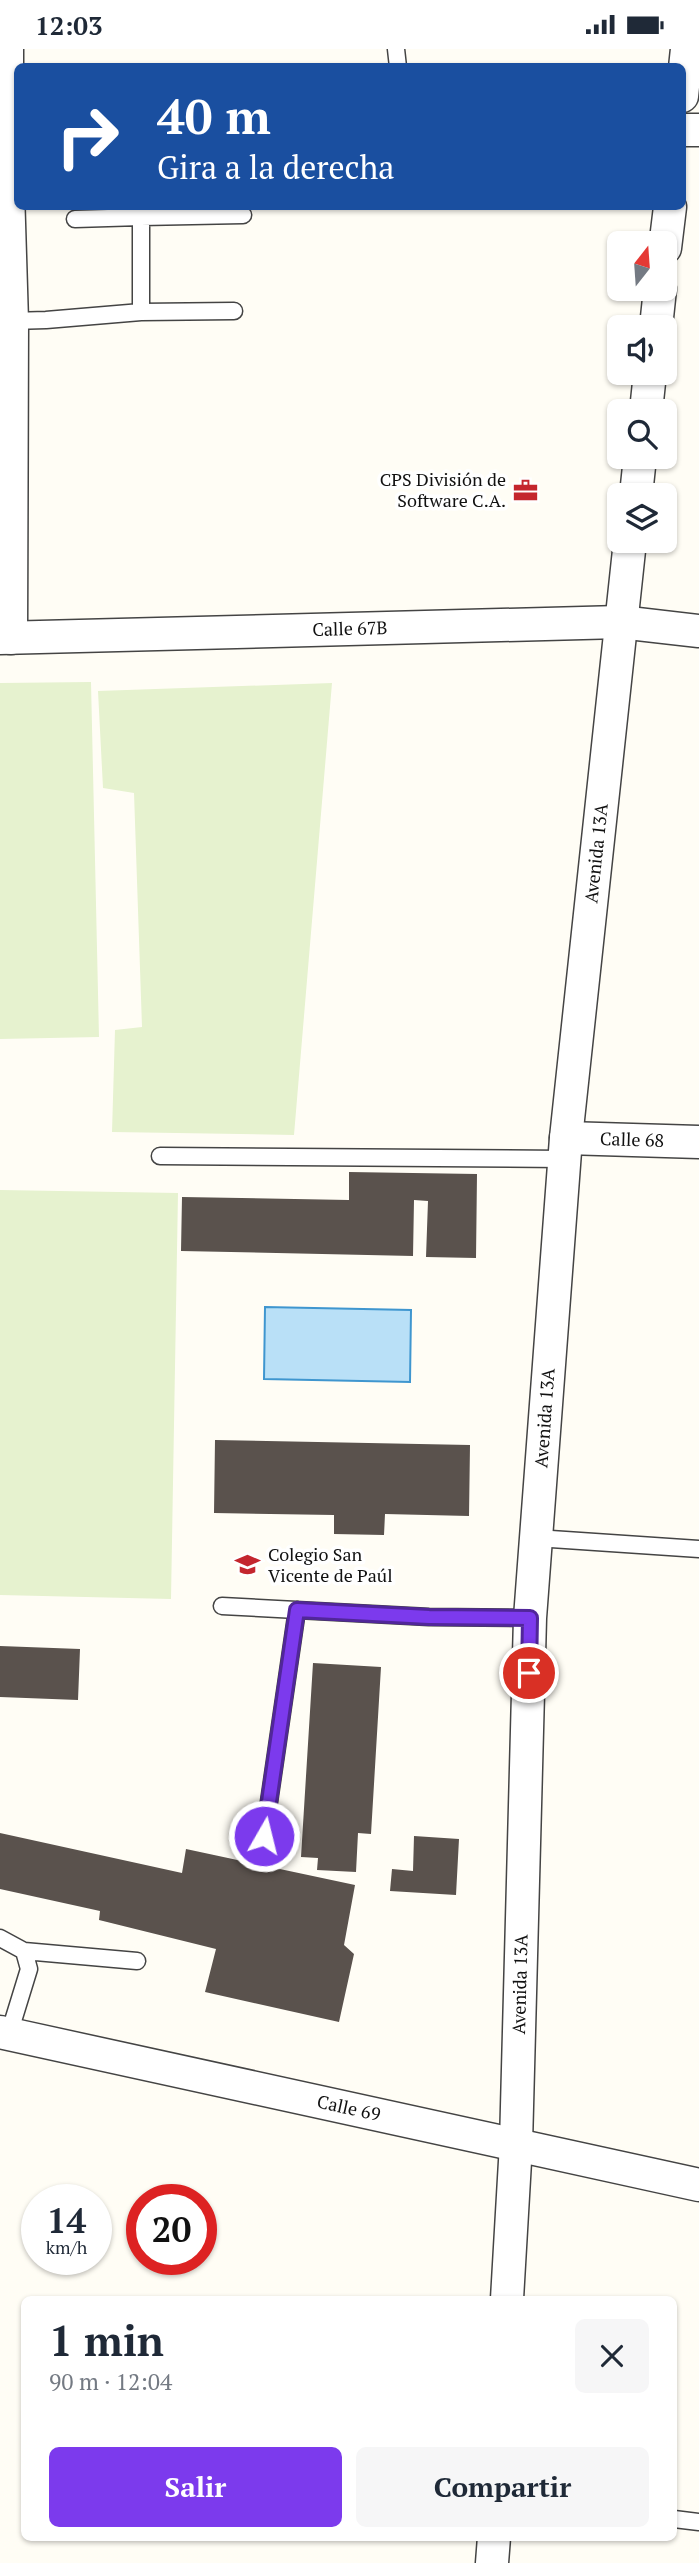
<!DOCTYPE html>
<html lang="es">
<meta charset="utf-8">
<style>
body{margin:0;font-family:"PT Serif",serif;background:#f6f6f7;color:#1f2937;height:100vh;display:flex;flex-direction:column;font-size:26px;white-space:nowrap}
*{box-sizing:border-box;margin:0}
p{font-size:23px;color:#747a83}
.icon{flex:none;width:38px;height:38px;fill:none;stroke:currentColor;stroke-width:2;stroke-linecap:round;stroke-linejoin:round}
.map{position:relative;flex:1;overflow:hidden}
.drawer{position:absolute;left:21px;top:2247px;width:656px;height:245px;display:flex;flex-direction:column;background:#fff;border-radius:10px;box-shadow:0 2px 5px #0004}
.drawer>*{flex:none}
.hud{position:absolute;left:14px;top:14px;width:672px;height:147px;border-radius:10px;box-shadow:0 2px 5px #0004;background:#1a4fa0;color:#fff;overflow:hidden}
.needle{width:46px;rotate:17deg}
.fabs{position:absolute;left:607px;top:182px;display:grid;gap:14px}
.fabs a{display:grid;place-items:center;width:70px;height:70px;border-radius:10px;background:#fff;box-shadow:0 2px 5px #0004;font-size:35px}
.speed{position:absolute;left:21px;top:2135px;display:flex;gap:14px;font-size:35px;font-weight:700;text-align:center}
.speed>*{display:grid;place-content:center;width:91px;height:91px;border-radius:50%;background:#fff;box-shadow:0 2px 5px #0004;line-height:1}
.speed small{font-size:18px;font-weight:400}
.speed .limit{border:10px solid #d22;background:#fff;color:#111}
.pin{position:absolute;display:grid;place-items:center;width:60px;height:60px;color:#fff;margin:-30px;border:4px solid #fff;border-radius:50%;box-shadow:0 2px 7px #0007}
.me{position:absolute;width:77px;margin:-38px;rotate:8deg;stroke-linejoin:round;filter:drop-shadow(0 0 5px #0008)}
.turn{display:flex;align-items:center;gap:24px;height:147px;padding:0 28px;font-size:32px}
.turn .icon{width:91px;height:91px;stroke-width:2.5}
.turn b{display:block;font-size:49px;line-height:60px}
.round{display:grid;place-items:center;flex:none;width:74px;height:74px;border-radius:10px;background:#f6f6f7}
.summary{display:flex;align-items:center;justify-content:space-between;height:119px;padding:0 28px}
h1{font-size:42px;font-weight:700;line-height:52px}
.action{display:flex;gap:14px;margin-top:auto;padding:14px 28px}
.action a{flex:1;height:80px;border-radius:10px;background:#7c3aed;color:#fff;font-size:28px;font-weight:700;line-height:80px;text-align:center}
.action a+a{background:#f6f6f7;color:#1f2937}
.status{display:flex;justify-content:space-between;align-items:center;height:49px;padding:0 35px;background:#fff;direction:ltr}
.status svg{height:19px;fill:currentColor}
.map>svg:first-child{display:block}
.pitch{fill:#e6f2cf}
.water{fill:#b9e0f7;stroke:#3f96cf;stroke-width:2}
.building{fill:#5a524d}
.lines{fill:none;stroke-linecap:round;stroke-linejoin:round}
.service-casing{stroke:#444;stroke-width:19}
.minor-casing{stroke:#444;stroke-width:35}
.service{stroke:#fff;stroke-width:16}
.minor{stroke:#fff;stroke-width:32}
.route-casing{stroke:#51269a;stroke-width:18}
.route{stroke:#7c3aed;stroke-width:12}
.labels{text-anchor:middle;stroke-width:7;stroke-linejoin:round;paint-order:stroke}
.poi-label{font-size:18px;fill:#111;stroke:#fff;text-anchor:end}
.street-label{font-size:18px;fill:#111;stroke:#fff}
</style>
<div class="status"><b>12:03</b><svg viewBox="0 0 49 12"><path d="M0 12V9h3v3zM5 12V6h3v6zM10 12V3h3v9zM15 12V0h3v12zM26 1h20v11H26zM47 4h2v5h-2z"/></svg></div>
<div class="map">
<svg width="699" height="2514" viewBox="0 0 699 2514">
<rect width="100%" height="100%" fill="#fffdf5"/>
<path class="pitch" d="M91,633L99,988L0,990V634Z
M332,634L294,1086L112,1083L115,981L142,978L134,744L103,739L98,642Z
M0,1141L178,1144L171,1550L0,1546Z"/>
<path class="water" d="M265,1258L411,1261L410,1333L264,1330Z"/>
<path class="building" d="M349,1123L477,1125L476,1209L426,1208L428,1152L414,1151L413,1207L181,1202L182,1148L349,1151Z
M215,1391L470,1396L469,1467L385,1465L384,1486L334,1485V1466L214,1464Z
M0,1597L80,1600L78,1651L0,1648Z
M313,1614L381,1618L371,1785L358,1784L356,1823L317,1821L318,1809L301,1808Z
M0,1784L182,1824L186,1800L355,1836L344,1896L354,1905L339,1973L205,1943L216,1900L99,1871L100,1862L0,1840Z
M414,1787L459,1790L456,1846L390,1842L392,1820L413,1822Z"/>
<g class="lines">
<defs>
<path id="service" d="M396,0L398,18
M141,168L243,166
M75,170L141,168V263
M12,272L46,271L141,263L234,262
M160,1107L565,1110
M536,1489L699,1500
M222,1557L429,1568L530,1569
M264,1787L297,1561
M0,1889L24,1902L29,1920L9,1985
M24,1902L137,1912
M674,2470L699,2473"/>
<g id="minor">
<path d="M7,0V109L12,272L11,589"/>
<path d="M682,47L687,0"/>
<path d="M682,81H699"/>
<path d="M665,199L670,158"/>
<path d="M656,278L660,240"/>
<path d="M646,362L650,324"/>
<path d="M636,446L640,408"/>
<path id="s1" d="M0,589L620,573L699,582"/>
<path id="s2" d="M566,1089L699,1093"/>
<path id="s3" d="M0,1983L699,2136"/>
<path id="s4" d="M507,2250L516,2095L530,1569L566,1089L630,492"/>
<path d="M492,2514L494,2488"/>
</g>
</defs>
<use href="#service" class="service-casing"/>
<use href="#minor" class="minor-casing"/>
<use href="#service" class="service"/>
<use href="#minor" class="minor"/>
</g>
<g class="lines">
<defs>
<path id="route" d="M264,1787L297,1561L429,1568L530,1569L529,1624"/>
</defs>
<use href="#route" class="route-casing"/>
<use href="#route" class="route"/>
</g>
<defs>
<symbol id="office-bare" viewBox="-9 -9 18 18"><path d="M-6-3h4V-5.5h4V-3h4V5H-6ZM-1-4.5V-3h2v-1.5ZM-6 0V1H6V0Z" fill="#c4262e" stroke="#fff" stroke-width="2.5" paint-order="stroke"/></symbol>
<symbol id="school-bare" viewBox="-9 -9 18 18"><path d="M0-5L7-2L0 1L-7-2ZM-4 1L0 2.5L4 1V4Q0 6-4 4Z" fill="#c4262e" stroke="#fff" stroke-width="2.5" paint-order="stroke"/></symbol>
</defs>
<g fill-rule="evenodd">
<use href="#office-bare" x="508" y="424" width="35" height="35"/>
<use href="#school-bare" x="230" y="1498" width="35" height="35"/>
</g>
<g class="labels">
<g class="poi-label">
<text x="506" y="437">CPS División de<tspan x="506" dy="21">Software C.A.</tspan></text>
<text x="268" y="1512" text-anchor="start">Colegio San<tspan x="268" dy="21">Vicente de Paúl</tspan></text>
</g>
<g class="street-label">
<text dy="6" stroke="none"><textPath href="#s1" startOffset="350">Calle 67B</textPath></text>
<text dy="6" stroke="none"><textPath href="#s4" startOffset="1449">Avenida 13A</textPath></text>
<text dy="6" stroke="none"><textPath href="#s2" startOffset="66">Calle 68</textPath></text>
<text dy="6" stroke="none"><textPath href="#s4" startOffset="882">Avenida 13A</textPath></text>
<text dy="6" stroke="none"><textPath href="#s4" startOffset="315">Avenida 13A</textPath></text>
<text dy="6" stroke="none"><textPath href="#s3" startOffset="357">Calle 69</textPath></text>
</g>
</g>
</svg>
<div class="fabs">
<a><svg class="needle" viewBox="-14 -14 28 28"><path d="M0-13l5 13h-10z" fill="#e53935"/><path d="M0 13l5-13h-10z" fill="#747a83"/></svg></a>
<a><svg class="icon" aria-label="sound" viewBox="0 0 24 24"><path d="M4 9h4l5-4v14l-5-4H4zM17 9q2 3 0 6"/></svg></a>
<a><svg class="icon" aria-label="search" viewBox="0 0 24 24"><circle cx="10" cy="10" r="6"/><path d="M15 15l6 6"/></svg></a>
<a><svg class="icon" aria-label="layers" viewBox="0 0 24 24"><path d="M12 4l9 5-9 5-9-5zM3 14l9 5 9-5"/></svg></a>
</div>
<div class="speed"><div>14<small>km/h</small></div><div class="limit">20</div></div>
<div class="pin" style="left:529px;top:1624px;background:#d93025"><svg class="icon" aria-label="arrive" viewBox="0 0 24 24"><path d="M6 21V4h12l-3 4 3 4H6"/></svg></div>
<svg class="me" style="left:264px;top:1787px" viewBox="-20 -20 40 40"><circle r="17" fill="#7c3aed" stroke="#fff" stroke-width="3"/><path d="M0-11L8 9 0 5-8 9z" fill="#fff"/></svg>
<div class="hud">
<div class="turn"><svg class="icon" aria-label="right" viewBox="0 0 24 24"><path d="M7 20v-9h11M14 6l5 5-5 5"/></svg><div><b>40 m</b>Gira a la derecha</div></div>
</div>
<section class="drawer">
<div class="summary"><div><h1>1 min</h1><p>90 m · 12:04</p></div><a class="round"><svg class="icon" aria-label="close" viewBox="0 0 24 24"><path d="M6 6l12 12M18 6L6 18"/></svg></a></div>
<div class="action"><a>Salir</a><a>Compartir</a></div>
</section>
</div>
